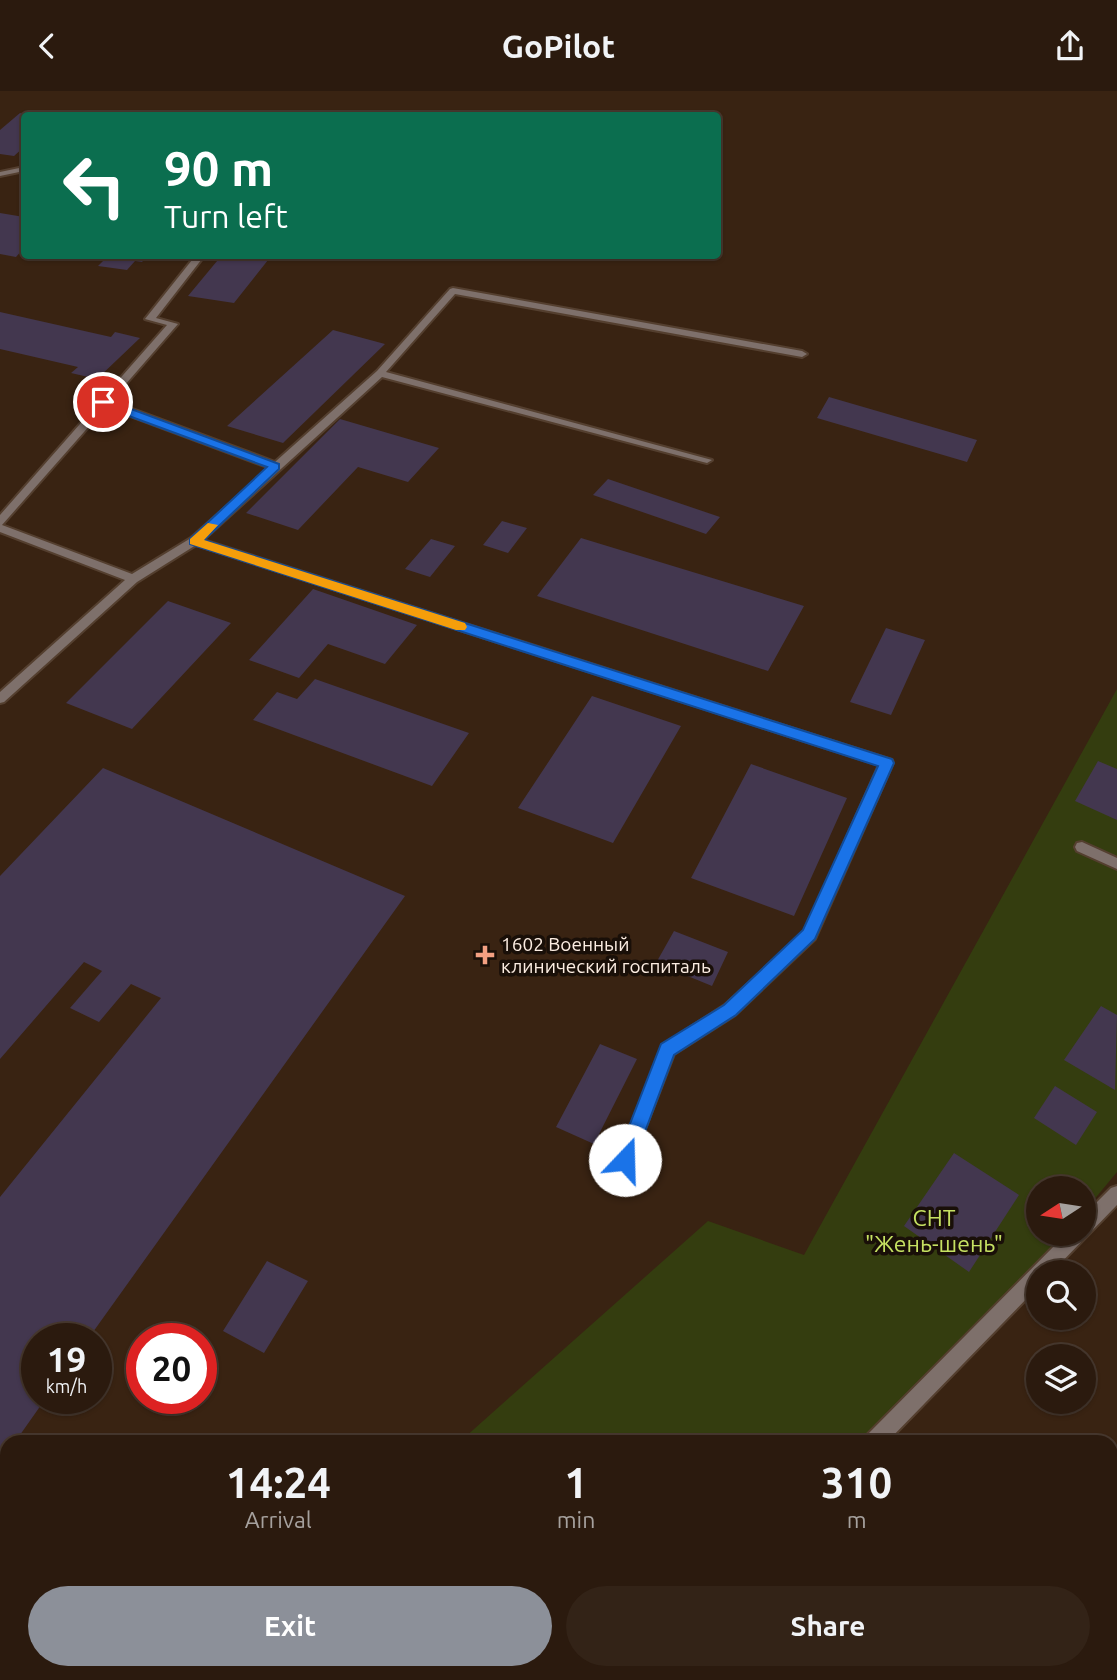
<!DOCTYPE html>
<meta charset="utf-8">
<style>
body{margin:0;font-family:Ubuntu,sans-serif;background:#332317;color:#f1f3f6;height:100vh;display:flex;flex-direction:column;font-size:26px;white-space:nowrap}
*{box-sizing:border-box;margin:0}
p{font-size:23px;color:#a6a19e}
.icon{flex:none;width:38px;height:38px;fill:none;stroke:currentColor;stroke-width:2;stroke-linecap:round;stroke-linejoin:round}
.map{position:relative;flex:1;overflow:hidden}
.panel{position:absolute;left:0px;top:1344px;width:1118px;height:245px;display:flex;flex-direction:column;background:#2b1a0e;border-radius:21px 21px 0 0;box-shadow:0 2px 5px #0004,0 0 0 2px #47382e}
.panel>*{flex:none}
.top-card{position:absolute;left:21px;top:21px;width:700px;height:147px;border-radius:7px;box-shadow:0 2px 5px #0004,0 0 0 2px #47382e;background:#0b6e4f;color:#fff;overflow:hidden}
.needle{width:46px;rotate:258deg}
.fabs{position:absolute;left:1026px;top:1085px;display:grid;gap:14px}
.fabs a{display:grid;place-items:center;width:70px;height:70px;border-radius:50%;background:#2b1a0e;box-shadow:0 2px 5px #0004,0 0 0 2px #47382e;font-size:35px}
.speed{position:absolute;left:21px;top:1232px;display:flex;gap:14px;font-size:35px;font-weight:700;text-align:center}
.speed>*{display:grid;place-content:center;width:91px;height:91px;border-radius:50%;background:#2b1a0e;box-shadow:0 2px 5px #0004,0 0 0 2px #47382e;line-height:1}
.speed small{font-size:18px;font-weight:400}
.speed .limit{border:10px solid #d22;background:#fff;color:#111}
.pin{position:absolute;display:grid;place-items:center;width:60px;height:60px;color:#fff;margin:-30px;border:4px solid #fff;border-radius:50%;box-shadow:0 2px 7px #0007}
.me{position:absolute;width:77px;margin:-38px;rotate:21deg;stroke-linejoin:round;filter:drop-shadow(0 0 5px #0008)}
.turn{display:flex;align-items:center;gap:24px;height:147px;padding:0 28px;font-size:32px}
.turn .icon{width:91px;height:91px;stroke-width:2.5}
.turn b{display:block;font-size:49px;line-height:60px}
.eta{display:flex;justify-content:space-evenly;align-items:center;height:119px;text-align:center}
.eta b{font-size:42px;font-weight:700;line-height:49px}
.primary-button{display:flex;gap:14px;margin-top:auto;padding:14px 28px}
.primary-button a{flex:1;height:80px;border-radius:42px;background:#8c9099;color:#fff;font-size:28px;font-weight:700;line-height:80px;text-align:center}
.primary-button a+a{background:#332317;color:#f1f3f6}
header{display:flex;justify-content:space-between;align-items:center;height:91px;padding:0 28px;background:#2b1a0e;font-size:32px;font-weight:700}
.map>svg:first-child{display:block}
.green{fill:#343d0f}
.building{fill:#43374f}
.lines{fill:none;stroke-linecap:round;stroke-linejoin:round}
.service-casing{stroke:#543f2f;stroke-width:4}
.service{fill:#7e706b;fill-rule:evenodd}
.route{fill:#1a73e8;stroke:#114b97;stroke-width:2}
.slow{fill:#f59e0b}
.poi-dot{fill:#f3a082;stroke:#190f08;stroke-width:2.5}
.labels{text-anchor:middle;stroke-width:7;stroke-linejoin:round;paint-order:stroke}
.poi-label{font-size:19px;fill:#fcede2;stroke:#190f08;text-anchor:start}
.near-park-label{font-size:23px;fill:#c6e162;stroke:#190f08}
</style>
<header><svg class="icon" aria-label="back" viewBox="0 0 24 24"><path d="M15 5l-7 7 7 7"/></svg>GoPilot<svg class="icon" aria-label="share" viewBox="0 0 24 24"><path d="M12 15V3M7 8l5-5 5 5M5 13v7h14v-7"/></svg></header>
<div class="map">
<svg width="1117" height="1589" viewBox="0 0 1117 1589">
<rect width="100%" height="100%" fill="#392312"/>
<path class="green" d="M1117,598V1081L1083,1122V1097H1038V1143H1065L891,1351H467L464,1347L708,1130L804,1164Z"/>
<path class="building" d="M20,22L24,23V56L14,65L0,63V39Z
M0,122L24,126V157L16,166L0,163Z
M99,164H148L142,171L135,170L127,179L98,175L106,167Z
M222,164H272L234,212L188,205Z
M0,221L111,246L115,241L140,247L97,288L71,282L78,276L0,258Z
M333,239L385,253L283,352L227,335Z
M829,306L977,349L967,371L817,327Z
M340,328L439,357L408,391L358,376L298,439L246,422Z
M608,388L720,426L706,443L593,404Z
M502,430L527,437L508,462L483,454Z
M581,447L804,515L768,580L537,505Z
M431,448L455,455L430,486L405,478Z
M313,498L417,534L385,573L328,553L299,587L249,569Z
M168,510L231,532L132,638L66,612Z
M886,537L925,549L891,624L850,611Z
M315,588L469,642L432,695L253,629L277,601L297,608Z
M592,605L681,635L613,752L518,717Z
M1098,670L1117,678V729L1075,710Z
M751,673L847,707L794,825L691,787Z
M103,677L405,805L88,1248H37V1307H46L15,1351H7V1362L0,1371V1106L161,907L131,893L99,931L70,917L102,880L84,871L0,968V785Z
M674,840L728,861L712,895L656,872Z
M1101,915L1117,924L1115,999L1064,969Z
M600,953L637,968L594,1053L556,1036Z
M1055,995L1097,1021L1076,1054L1034,1027Z
M954,1062L1019,1104L969,1181L904,1135Z
M267,1170L308,1190L264,1262L223,1240Z"/>
<g class="lines">
<defs>
<path id="service" d="M24,76V80L0,85V81Z
M196,164H205L156,227L178,233L111,310L275,371L377,280L450,198L453,197L802,260L807,263L802,266L455,203L386,281L712,369L707,372L703,371L382,286L203,449L892,669L893,672L815,848L735,924L674,963L631,1074L625,1077L619,1074L617,1069L663,954L725,914L805,840L879,674L196,454L137,491L4,611L0,612V601L125,489L0,441V424L167,234L145,228ZM106,316L270,377L191,447L132,483L2,434Z
M1082,751L1117,767V778L1077,760L1075,756L1077,752Z
M1117,1095V1114L1052,1181H1038V1196L887,1351H865L867,1344L1066,1143H1083V1125L1111,1097Z
M368,1582H393L390,1589H365Z
M634,1582H658L655,1589H631Z"/>
</defs>
<use href="#service" class="service-casing"/>
<use href="#service" class="service"/>
</g>
<path class="route" d="M99,309H107L279,373V378L204,449L892,668L894,672L815,848L736,924L674,964L632,1075L625,1078L619,1075L616,1069L661,953L724,914L803,839L878,675L190,453V448L267,376L99,314Z"/>
<path class="slow" d="M208,432L218,434L204,449L465,532L467,536L465,539H456L190,453V448Z"/>
<path class="poi-dot" d="M481.5 853.5h7v7h7v7h-7v7h-7v-7h-7v-7h7z"/>
<g class="labels">
<g class="poi-label">
<text x="501" y="860">1602 Военный<tspan x="501" dy="22">клинический госпиталь</tspan></text>
</g>
<g class="near-park-label">
<text x="934" y="1135">СНТ<tspan x="934" dy="26">"Жень-шень"</tspan></text>
</g>
</g>
</svg>
<div class="fabs">
<a><svg class="needle" viewBox="-14 -14 28 28"><path d="M0-13l5 13h-10z" fill="#e53935"/><path d="M0 13l5-13h-10z" fill="#a6a19e"/></svg></a>
<a><svg class="icon" aria-label="search" viewBox="0 0 24 24"><circle cx="10" cy="10" r="6"/><path d="M15 15l6 6"/></svg></a>
<a><svg class="icon" aria-label="layers" viewBox="0 0 24 24"><path d="M12 4l9 5-9 5-9-5zM3 14l9 5 9-5"/></svg></a>
</div>
<div class="speed"><div>19<small>km/h</small></div><div class="limit">20</div></div>
<div class="pin" style="left:103px;top:311px;background:#d93025"><svg class="icon" aria-label="arrive" viewBox="0 0 24 24"><path d="M6 21V4h12l-3 4 3 4H6"/></svg></div>
<svg class="me" style="left:625px;top:1069px" viewBox="-20 -20 40 40"><circle r="19" fill="#fff"/><path d="M0-13L10 11 0 6-10 11z" fill="#1a73e8"/></svg>
<div class="top-card">
<div class="turn"><svg class="icon" aria-label="left" viewBox="0 0 24 24"><path d="M17 20v-9H6M10 6l-5 5 5 5"/></svg><div><b>90 m</b>Turn left</div></div>
</div>
<section class="panel">
<div class="eta">
<div><b>14:24</b><p>Arrival</p></div>
<div><b>1</b><p>min</p></div>
<div><b>310</b><p>m</p></div>
</div>
<div class="primary-button"><a>Exit</a><a>Share</a></div>
</section>
</div>
